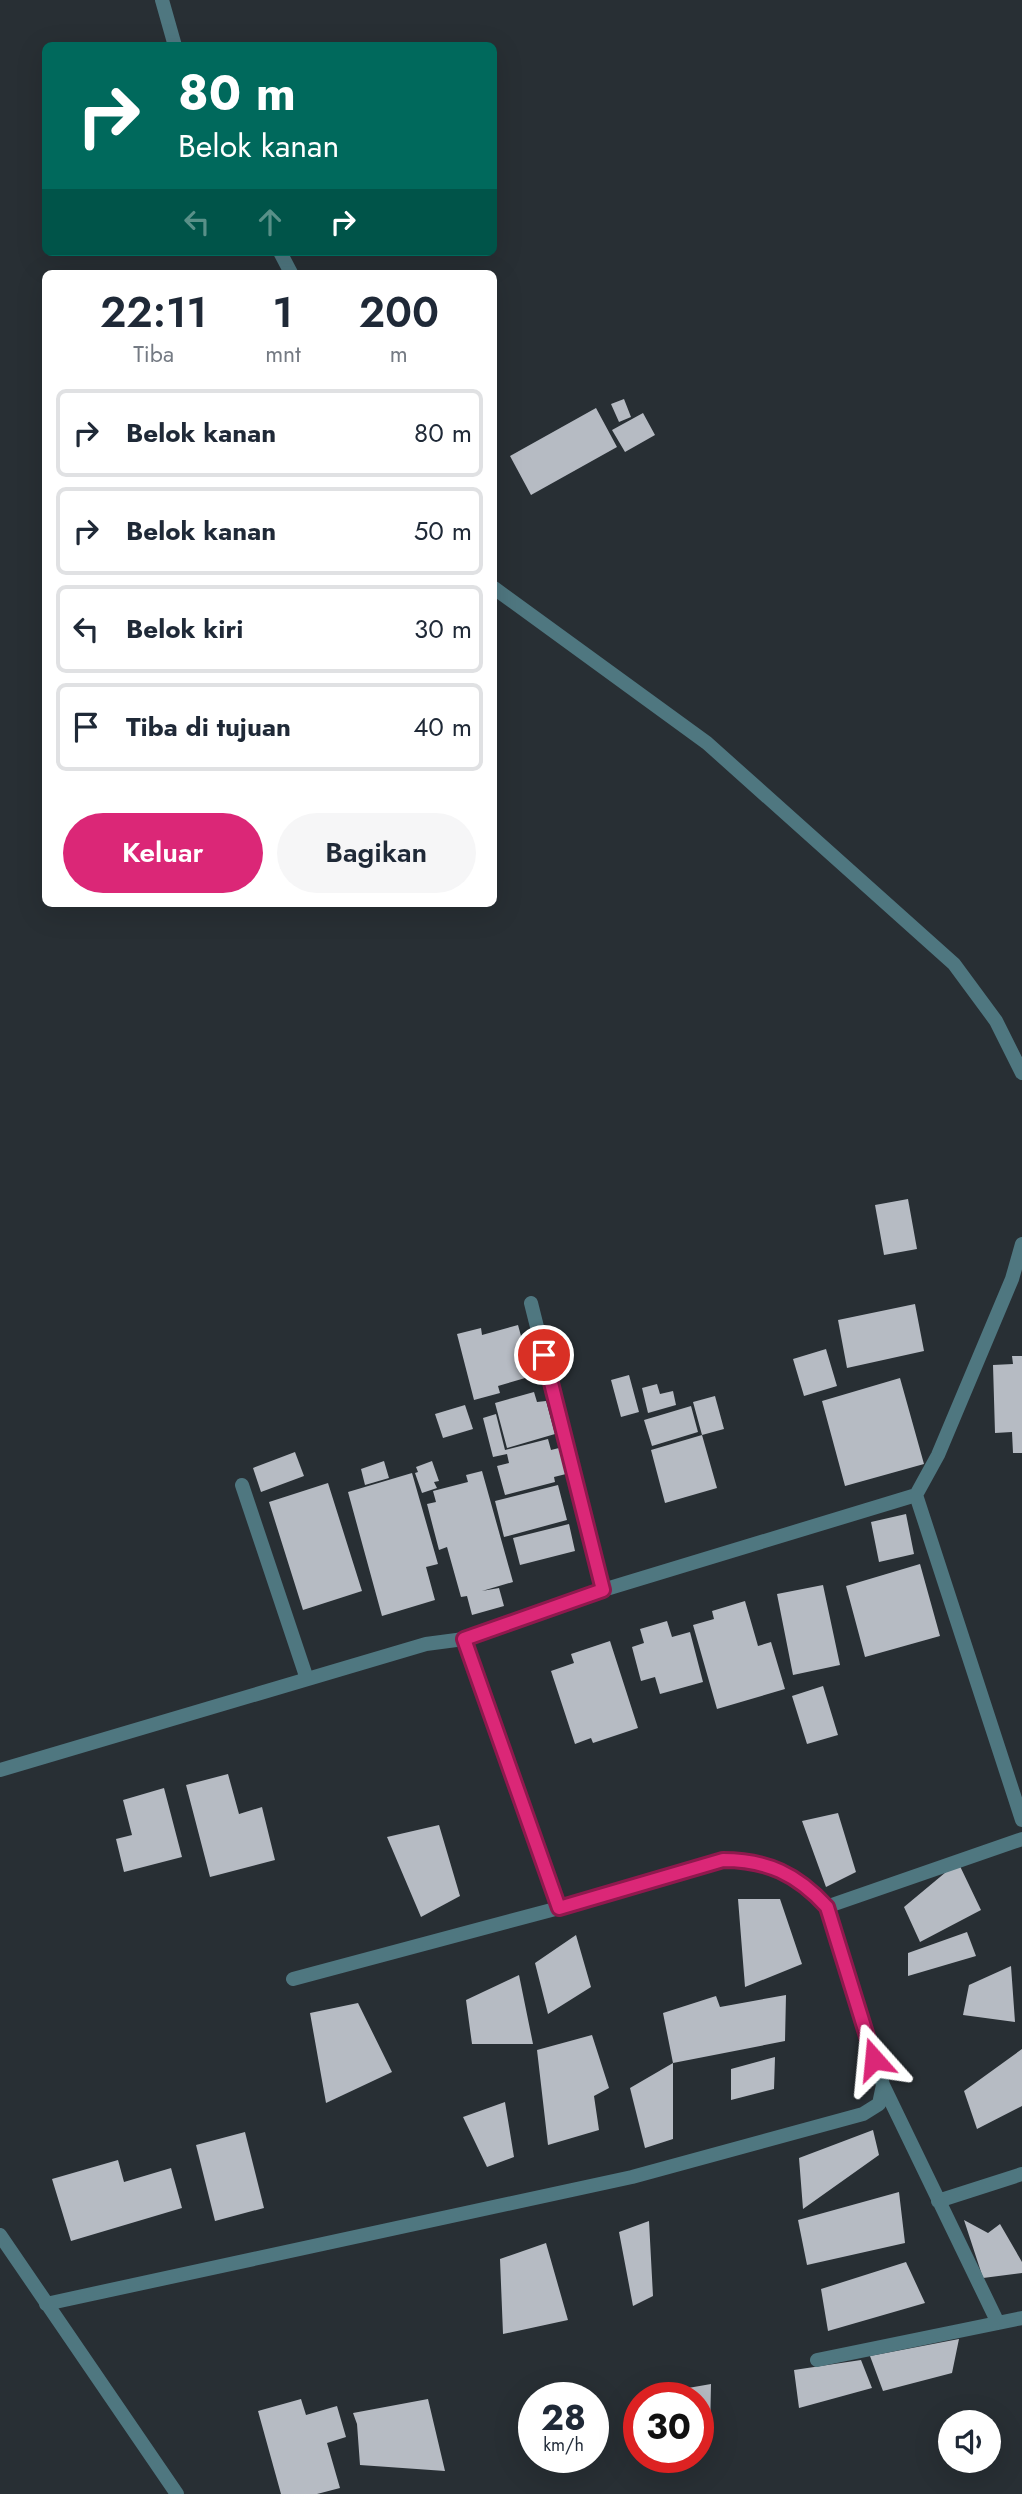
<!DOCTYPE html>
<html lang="id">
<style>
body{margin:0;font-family:Jost,sans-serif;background:#f6f6f7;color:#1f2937;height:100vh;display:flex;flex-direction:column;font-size:26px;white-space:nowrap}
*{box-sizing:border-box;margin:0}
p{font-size:23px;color:#747a83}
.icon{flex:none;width:38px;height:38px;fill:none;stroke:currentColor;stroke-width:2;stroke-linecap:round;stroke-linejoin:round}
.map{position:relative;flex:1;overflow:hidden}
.side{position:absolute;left:42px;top:270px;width:455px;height:637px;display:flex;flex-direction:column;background:#fff;border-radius:10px;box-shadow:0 7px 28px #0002}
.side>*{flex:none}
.hud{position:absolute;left:42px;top:42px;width:455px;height:214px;border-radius:10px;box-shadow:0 7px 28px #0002;background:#00695c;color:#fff;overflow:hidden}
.tools{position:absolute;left:938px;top:2410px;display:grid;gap:14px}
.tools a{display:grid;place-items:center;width:63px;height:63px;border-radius:50%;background:#fff;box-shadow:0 7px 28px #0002;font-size:35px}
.speed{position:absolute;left:518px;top:2382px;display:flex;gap:14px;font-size:35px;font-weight:700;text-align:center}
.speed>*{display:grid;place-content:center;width:91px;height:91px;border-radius:50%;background:#fff;box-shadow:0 7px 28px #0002;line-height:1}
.speed small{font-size:18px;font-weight:400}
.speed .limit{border:10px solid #d22;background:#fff;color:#111}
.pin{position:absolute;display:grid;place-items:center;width:60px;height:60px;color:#fff;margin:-30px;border:4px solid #fff;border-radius:50%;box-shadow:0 2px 7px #0007}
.me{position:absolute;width:77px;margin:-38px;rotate:342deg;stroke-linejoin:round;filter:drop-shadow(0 0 5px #0008)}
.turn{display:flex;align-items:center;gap:24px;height:147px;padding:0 21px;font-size:32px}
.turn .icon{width:91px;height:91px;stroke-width:2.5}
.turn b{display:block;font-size:49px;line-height:60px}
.lanes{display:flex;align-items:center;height:66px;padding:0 21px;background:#0003;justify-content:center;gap:35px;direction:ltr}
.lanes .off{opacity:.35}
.eta{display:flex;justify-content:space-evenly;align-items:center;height:119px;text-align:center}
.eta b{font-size:42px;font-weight:600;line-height:49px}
.action{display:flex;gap:14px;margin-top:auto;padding:14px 21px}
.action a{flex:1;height:80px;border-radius:42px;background:#db2777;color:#fff;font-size:28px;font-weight:600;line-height:80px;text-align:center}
.action a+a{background:#f6f6f7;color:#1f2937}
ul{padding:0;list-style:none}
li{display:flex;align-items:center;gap:21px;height:88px;margin:0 14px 10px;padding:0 7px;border:4px solid #e0e1e3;border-radius:10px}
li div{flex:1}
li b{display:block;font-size:26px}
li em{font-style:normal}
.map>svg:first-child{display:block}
.building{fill:#b6bbc3}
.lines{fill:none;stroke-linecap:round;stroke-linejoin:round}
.minor{stroke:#4f7780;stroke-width:14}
.route-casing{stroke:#8e194d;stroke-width:18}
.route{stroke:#db2777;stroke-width:12}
</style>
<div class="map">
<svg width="1022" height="2494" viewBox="0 0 1022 2494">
<rect width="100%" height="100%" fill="#282f34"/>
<path class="building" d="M624,399L631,417L619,422L611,404Z
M596,408L617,447L531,495L510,456Z
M643,413L655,435L625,452L612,430Z
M908,1199L917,1249L884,1255L875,1205Z
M915,1304L924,1351L847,1368L838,1320Z
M518,1325L532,1376L498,1386L500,1393L474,1400L457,1334L481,1328L482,1335Z
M826,1349L837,1386L804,1396L793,1359Z
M1012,1356H1022V1453H1013L1012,1432L995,1433L993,1365L1013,1364Z
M629,1375L639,1412L621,1417L611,1380Z
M900,1378L924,1464L845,1486L822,1401Z
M657,1384L660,1394L673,1391L676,1405L648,1413L642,1388Z
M534,1392L537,1402L546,1401L555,1434L507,1448L495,1403Z
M715,1396L724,1429L702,1435L693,1402Z
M465,1405L473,1429L443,1438L435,1414Z
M691,1406L698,1432L652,1446L644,1420Z
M496,1414L505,1450L548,1439L551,1450L559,1448L566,1474L554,1477L555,1482L505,1495L497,1466L509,1463L507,1454L493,1457L483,1418Z
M702,1435L717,1488L665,1503L651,1450Z
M295,1452L304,1476L261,1492L253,1468Z
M384,1461L389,1478L365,1485L361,1469Z
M432,1461L439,1481L434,1482L437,1488L422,1493L415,1473L418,1472L416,1467Z
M482,1471L513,1582L482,1591L499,1588L504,1606L472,1615L467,1596L461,1597L447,1547L439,1550L427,1504L436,1502L433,1491L468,1482L466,1475Z
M412,1473L438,1564L426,1567L435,1600L382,1616L348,1492Z
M328,1483L362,1591L303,1610L269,1502Z
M558,1485L567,1520L504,1537L495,1501Z
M906,1514L914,1554L879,1562L871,1522Z
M569,1524L575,1551L520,1565L513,1538Z
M920,1564L940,1636L865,1657L846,1586Z
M823,1585L840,1665L793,1675L777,1594Z
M745,1601L758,1646L771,1642L785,1689L717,1709L693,1625L714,1619L712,1611Z
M667,1621L672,1637L690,1632L703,1682L660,1694L655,1677L641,1681L632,1647L644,1643L640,1629Z
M610,1641L638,1728L593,1743L591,1738L575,1744L551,1671L574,1663L571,1654Z
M823,1686L838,1735L807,1744L792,1696Z
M228,1774L239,1814L262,1807L275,1860L210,1877L186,1785Z
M164,1788L182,1857L124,1872L116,1839L132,1835L123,1800Z
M838,1813L856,1872L826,1887L802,1821Z
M439,1825L460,1896L421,1917L387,1837Z
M958,1862L981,1910L920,1942L904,1907Z
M738,1899H780L802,1964L745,1987Z
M967,1932L976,1956L908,1976V1953Z
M576,1935L591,1987L548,2014L535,1963Z
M1011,1966L1015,2022L963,2015L969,1985Z
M519,1975L533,2044H472L466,2000Z
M786,1995L785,2041L673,2063V2139L645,2148L630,2088L673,2063L663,2013L716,1996L720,2007Z
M358,2003L392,2072L326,2103L310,2013Z
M592,2035L609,2088L594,2096L599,2130L548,2145L537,2050Z
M1022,2049V2106L977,2129L964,2091Z
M775,2057L774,2089L731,2100V2069Z
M505,2102L514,2157L487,2167L463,2117Z
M873,2130L879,2155L803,2209L799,2158Z
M245,2132L264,2208L215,2221L196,2145Z
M118,2160L124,2182L171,2168L182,2208L71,2241L52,2179Z
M899,2192L905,2243L807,2265L798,2220Z
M964,2220L988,2233L1000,2224L1022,2262V2273L983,2278Z
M649,2221L653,2296L633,2306L619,2232Z
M546,2243L568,2320L503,2334L500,2259Z
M906,2262L925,2303L828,2331L821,2289Z
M959,2339L952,2373L883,2391L870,2356Z
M861,2360L872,2388L799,2408L794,2370Z
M711,2384L710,2433L698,2434V2398H649L648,2395Z
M301,2399L306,2415L337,2406L346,2437L327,2443L340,2488L317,2494H281L258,2411Z
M428,2399L445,2471L360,2465L357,2424L353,2413Z"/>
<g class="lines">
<path class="minor" d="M162,0L175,46
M280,252L291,273
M494,588L707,743L954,964L996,1021L1022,1073
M531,1303L603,1590
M242,1485L307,1679
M916,1495L938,1455L1012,1279L1022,1244
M464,1639L559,1908
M0,1770L426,1644L464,1639L603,1590L916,1495L1022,1820
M826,1907L1022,1839
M883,2085L998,2323
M938,2201L1022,2174
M0,2235L177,2494
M46,2304L632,2177L863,2114L879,2104L883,2085L826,1907C797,1874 767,1860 723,1860L559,1908L293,1979
M817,2360L1022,2318"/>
</g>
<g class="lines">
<defs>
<path id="route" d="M544,1355L603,1590L464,1639L559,1908L723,1860C767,1860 797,1874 827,1907L874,2059"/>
</defs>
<use href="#route" class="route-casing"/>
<use href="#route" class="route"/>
</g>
</svg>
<div class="tools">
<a><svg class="icon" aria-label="sound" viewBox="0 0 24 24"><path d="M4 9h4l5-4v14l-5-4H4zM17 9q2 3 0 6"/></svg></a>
</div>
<div class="speed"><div>28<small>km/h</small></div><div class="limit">30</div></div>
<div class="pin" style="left:544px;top:1355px;background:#d93025"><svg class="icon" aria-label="arrive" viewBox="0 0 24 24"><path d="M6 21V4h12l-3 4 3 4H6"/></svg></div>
<svg class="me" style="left:874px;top:2059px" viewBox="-20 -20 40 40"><path d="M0-17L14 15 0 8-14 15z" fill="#db2777" stroke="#fff" stroke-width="4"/></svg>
<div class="hud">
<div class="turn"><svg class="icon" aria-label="right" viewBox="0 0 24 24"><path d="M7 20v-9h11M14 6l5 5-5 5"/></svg><div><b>80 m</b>Belok kanan</div></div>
<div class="lanes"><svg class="icon off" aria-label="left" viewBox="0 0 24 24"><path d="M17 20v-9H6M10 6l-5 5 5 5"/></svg><svg class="icon off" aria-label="ahead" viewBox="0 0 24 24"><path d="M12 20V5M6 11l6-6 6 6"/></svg><svg class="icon" aria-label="right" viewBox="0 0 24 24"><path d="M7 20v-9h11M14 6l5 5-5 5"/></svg></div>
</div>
<section class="side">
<div class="eta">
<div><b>22:11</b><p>Tiba</p></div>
<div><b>1</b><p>mnt</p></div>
<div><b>200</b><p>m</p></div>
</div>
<ul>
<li><svg class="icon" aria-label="right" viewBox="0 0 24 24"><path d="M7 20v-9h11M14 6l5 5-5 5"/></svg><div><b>Belok kanan</b></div><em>80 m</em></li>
<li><svg class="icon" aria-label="right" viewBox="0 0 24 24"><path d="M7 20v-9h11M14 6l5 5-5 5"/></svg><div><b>Belok kanan</b></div><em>50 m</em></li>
<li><svg class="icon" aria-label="left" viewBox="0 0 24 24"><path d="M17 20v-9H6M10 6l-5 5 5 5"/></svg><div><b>Belok kiri</b></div><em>30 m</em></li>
<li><svg class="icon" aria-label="arrive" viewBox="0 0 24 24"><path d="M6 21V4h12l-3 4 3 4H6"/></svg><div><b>Tiba di tujuan</b></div><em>40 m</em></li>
</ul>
<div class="action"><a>Keluar</a><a>Bagikan</a></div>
</section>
</div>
